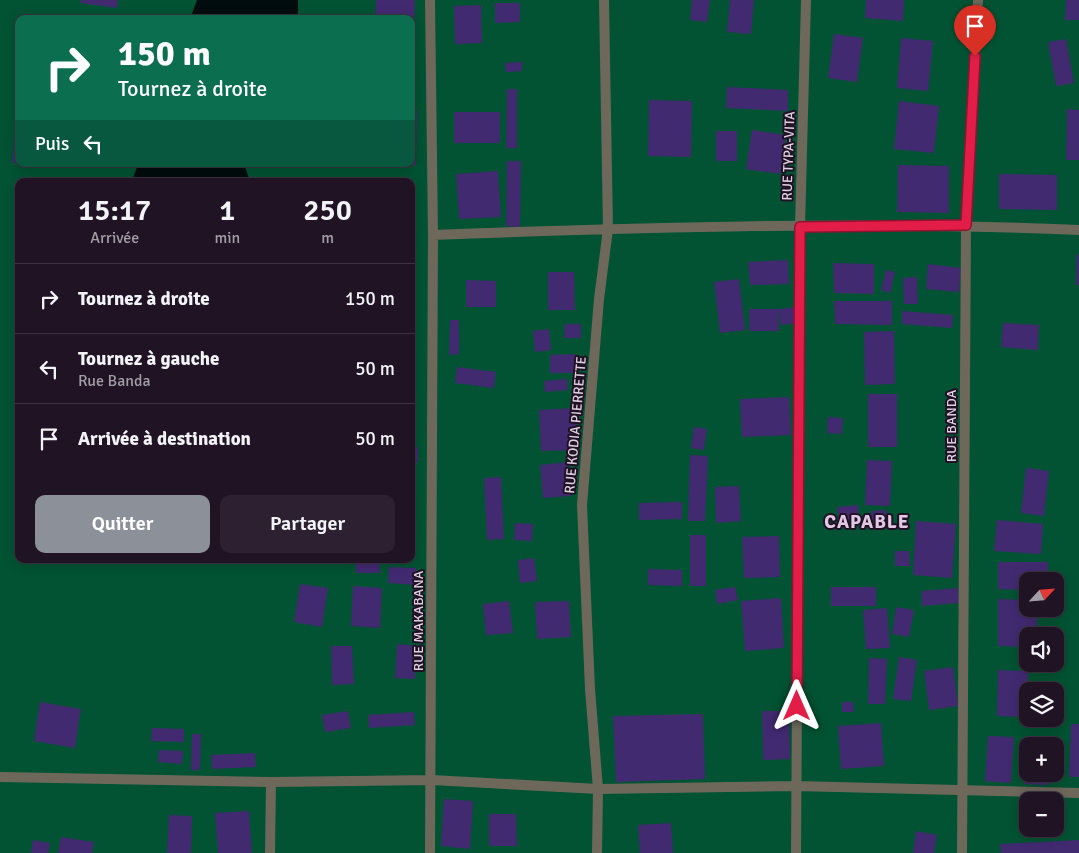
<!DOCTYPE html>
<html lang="fr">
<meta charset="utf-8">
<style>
body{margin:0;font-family:Signika,sans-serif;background:#2d2030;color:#f1f3f6;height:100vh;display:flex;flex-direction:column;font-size:19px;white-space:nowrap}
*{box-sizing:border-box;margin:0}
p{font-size:16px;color:#a29ea6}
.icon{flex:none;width:28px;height:28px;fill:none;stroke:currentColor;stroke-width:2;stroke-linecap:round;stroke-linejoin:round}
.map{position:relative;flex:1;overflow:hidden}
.sheet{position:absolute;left:15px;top:178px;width:400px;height:385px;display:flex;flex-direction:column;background:#201323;border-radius:10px;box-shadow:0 2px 12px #0003,0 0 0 1px #3d3241}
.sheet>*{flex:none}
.hud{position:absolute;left:15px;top:15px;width:400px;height:152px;border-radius:10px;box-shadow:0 2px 12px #0003,0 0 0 1px #3d3241;background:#0b6e4f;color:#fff;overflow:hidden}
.needle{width:32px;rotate:64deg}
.buttons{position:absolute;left:1019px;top:572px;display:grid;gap:10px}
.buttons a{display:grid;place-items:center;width:45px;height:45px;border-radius:10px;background:#201323;box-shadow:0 2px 12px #0003,0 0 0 1px #3d3241;font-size:25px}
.pin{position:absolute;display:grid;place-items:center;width:42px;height:42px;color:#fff;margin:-51px -21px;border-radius:50% 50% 50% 0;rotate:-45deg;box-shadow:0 0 5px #0007}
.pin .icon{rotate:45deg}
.me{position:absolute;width:55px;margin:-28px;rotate:0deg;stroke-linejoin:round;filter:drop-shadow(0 0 4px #0008)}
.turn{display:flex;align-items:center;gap:18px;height:105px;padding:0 20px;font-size:22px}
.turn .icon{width:65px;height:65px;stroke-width:2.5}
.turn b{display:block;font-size:35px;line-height:42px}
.then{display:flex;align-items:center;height:48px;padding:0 20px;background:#0003;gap:10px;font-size:19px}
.eta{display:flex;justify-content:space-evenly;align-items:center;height:85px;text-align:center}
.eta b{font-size:30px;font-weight:600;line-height:35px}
.cta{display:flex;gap:10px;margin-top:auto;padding:10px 20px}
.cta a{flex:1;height:58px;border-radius:10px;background:#8c9099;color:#fff;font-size:20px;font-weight:600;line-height:58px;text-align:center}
.cta a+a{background:#2d2030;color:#f1f3f6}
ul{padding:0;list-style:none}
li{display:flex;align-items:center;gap:15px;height:70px;padding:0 20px;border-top:1px solid #3d3241}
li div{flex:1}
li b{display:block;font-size:19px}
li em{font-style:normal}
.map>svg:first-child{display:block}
.green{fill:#015333;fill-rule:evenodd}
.water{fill:#000c0d}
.building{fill:#422a71}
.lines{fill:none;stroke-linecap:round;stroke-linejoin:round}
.street{stroke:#6e685b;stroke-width:10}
.route-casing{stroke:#92132f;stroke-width:12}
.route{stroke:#e11d48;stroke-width:9}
.labels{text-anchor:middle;stroke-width:4;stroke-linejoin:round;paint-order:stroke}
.street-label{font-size:14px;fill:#ddd1df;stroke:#221025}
.district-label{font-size:19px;font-weight:bold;letter-spacing:1px;fill:#e1c9e5;stroke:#221025}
</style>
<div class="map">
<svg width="1079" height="853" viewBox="0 0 1079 853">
<rect width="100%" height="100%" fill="#2b192f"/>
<path class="green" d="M0,0H1079V853H0ZM19,19H411V164H19ZM19,181H411V559H19ZM1028,581H1055V609H1028ZM1028,636H1055V664H1028ZM1028,691H1055V719H1028ZM1028,746H1055V774H1028ZM1028,801H1055V829H1028Z"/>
<path class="water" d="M197,0H298V14L295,19H190Z
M138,164H244L250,181H132Z"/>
<path class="building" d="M81,0H118L117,8L80,3Z
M376,0H415L414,25H411V19H375Z
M692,0H710L707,22L690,20Z
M730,0H754L751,34L727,32Z
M866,0H904L903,21L865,18Z
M1066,0H1079V20H1065Z
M495,3H520V22L495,23Z
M481,5L482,43L455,44L454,6Z
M834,34L863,38L857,82L828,78Z
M901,38L933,41L928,91L897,88Z
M1066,39L1074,83L1056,86L1048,42Z
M522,62V71L506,72L505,63Z
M727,87L788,90V111L726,108Z
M507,89H517V148H506Z
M17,90H19V117L15,116Z
M649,100L692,101L691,157L648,156Z
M899,101L939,106L934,153L894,149Z
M1067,109L1079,110V160H1066Z
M411,110H417L416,165H411Z
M454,112H500V143H454Z
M752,130L786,135L780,174L746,169Z
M716,131H737V161H716Z
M14,136H19V163H12Z
M507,161H521L520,227L506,226Z
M49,164H63V166L49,165Z
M898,165L949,166V213L897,212Z
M498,171L501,217L459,219L456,174Z
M999,174L1057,175V210L999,209Z
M1077,254H1079V285H1076Z
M788,260L789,284L750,285L748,262Z
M833,263L874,264V294L834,293Z
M928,264L961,268L959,292L926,289Z
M886,270L895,272L890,293L881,290Z
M548,272H574L575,310H548Z
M917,277L918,304H904L903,278Z
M739,279L745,330L720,333L714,282Z
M466,280L496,281V307H466Z
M834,301H892V325L835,324Z
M796,307L798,323L781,325L779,309Z
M749,309H779V331H749Z
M902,311L953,315L952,328L902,324Z
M450,320H459V354L449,355Z
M1003,323L1039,325L1038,350L1001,347Z
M565,324H581V338H564Z
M549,329L551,350L535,352L533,331Z
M894,331L895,384L865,385L864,332Z
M575,354L576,373H550V355Z
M457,367L496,372L494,388L455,383Z
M567,379L568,390L545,392L544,381Z
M868,394H897V447H868Z
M789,397L791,435L742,437L740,399Z
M575,408L577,450L541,451L539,410Z
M828,417L843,418L842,434L827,433Z
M694,427L707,429L704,450L691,448Z
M411,447H418V462H411Z
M690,455L708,456L705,521H688Z
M867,460L892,461L890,506L865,505Z
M568,462L571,496L543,498L540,465Z
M1026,468L1049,471L1044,516L1021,513Z
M501,477L504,539L487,540L484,478Z
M739,486L741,521L716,523L715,487Z
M682,502V519L639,520V503Z
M858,505L859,518L839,521L837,507Z
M411,507H414L415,544H411Z
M886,510L887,519L872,520L871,511Z
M997,520L1043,524L1041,554L994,551Z
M916,521L956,524L952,578L913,575Z
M515,523L533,524L532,541L514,540Z
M690,535H706V586H690Z
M779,536L780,577L744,578L742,537Z
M895,551H909L910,566H895Z
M534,558L537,581L520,583L518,560Z
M305,559H326L325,564L305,561Z
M356,559H379L380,573H356Z
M998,562H1048L1047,581H1028V590L998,589Z
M389,567L416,568L415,585L388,583Z
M648,569L682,570V586L648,585Z
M300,584L328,588L322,627L294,622Z
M353,586L382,588L380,628L351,626Z
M735,587L738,600L717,604L715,590Z
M831,587H876V606H831Z
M958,588L959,603L922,606L921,591Z
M781,598L784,648L745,651L741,601Z
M998,599L1028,600V609H1037V636H1028V647L998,646Z
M509,601L513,633L486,635L483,604Z
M569,601L571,637L537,639L535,602Z
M896,607L914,610L909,637L892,634Z
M887,608L890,648L866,649L863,610Z
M397,644L417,646L415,679L395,678Z
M331,646H352L354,684L332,685Z
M899,657L917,660L911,701L893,699Z
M869,658L887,659L885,704H868Z
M953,667L958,706L929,710L924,671Z
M998,670L1028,671V717L997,716Z
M40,702L81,709L75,748L34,741Z
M842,702H853L854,712H842Z
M348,711L351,728L325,732L322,715Z
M762,711H789L790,759L763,760Z
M414,712L415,725L369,728L368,715Z
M703,714L705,779L616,782L613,716Z
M881,723L884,766L841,769L838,726Z
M1071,724H1079V777H1069Z
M152,728L184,729V742L151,741Z
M192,734H201L200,770H191Z
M988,736L1014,737L1011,783L985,781Z
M1026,738L1050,739V746H1026Z
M159,750L183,751L182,764L158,762Z
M1026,751L1028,774H1049L1048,785L1024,784Z
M255,753L256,767L212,769L211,755Z
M444,799L473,801L470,849L441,846Z
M249,811L252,853H218L215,813Z
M489,814H516L517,846H489Z
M169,815L192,816L191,853H167Z
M671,823L673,853H640L638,825Z
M916,831L937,835L934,853H913Z
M61,837L94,842L92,853H58Z
M33,840L50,843L48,853H31Z
M1079,840V853H1001L1000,844Z"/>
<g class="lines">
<path class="street" d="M430,0L433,235L430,853
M433,235C648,227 864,221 1079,230
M0,777L271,782L432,780L598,789L796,786L1079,793
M270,853L271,782
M597,853L598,789L590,689L582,505L599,299L608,229L604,0
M796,853L800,227L806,0
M962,853L966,225L978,0"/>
</g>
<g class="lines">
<defs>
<path id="route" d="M797,706L800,227L966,225L975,56"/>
</defs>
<use href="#route" class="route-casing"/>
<use href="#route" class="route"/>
</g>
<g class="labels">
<g class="street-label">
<text transform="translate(788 156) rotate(-88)" y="5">RUE TYPA-VITA</text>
<text transform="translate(575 425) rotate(-85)" y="5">RUE KODIA PIERRETTE</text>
<text transform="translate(951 426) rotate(-90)" y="5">RUE BANDA</text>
<text transform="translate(418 621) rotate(-90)" y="5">RUE MAKABANA</text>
</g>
<g class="district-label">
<text x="867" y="528">CAPABLE</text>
</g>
</g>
</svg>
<div class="buttons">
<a><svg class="needle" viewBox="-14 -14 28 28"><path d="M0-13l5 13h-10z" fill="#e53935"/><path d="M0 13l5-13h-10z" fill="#a29ea6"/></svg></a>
<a><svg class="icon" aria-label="sound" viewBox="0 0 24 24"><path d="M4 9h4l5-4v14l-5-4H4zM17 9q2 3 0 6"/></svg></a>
<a><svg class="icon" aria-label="layers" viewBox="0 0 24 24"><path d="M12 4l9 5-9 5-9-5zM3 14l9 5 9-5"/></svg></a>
<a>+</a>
<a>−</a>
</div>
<div class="pin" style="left:975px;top:56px;background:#d93025"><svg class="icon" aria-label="arrive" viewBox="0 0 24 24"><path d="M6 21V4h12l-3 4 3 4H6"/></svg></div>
<svg class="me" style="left:797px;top:706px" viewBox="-20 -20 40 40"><path d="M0-17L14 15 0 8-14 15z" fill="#e11d48" stroke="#fff" stroke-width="4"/></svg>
<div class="hud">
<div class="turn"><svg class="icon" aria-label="right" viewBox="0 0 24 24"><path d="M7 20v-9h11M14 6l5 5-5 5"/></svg><div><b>150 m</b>Tournez à droite</div></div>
<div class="then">Puis<svg class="icon" aria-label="left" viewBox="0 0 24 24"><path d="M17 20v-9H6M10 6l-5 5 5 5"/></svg></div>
</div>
<section class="sheet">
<div class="eta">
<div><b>15:17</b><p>Arrivée</p></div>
<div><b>1</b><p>min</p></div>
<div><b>250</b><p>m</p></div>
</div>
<ul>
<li><svg class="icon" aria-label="right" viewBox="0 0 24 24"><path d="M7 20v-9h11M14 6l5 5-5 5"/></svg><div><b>Tournez à droite</b></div><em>150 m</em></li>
<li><svg class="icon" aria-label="left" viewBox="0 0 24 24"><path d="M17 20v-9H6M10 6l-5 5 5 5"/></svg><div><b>Tournez à gauche</b><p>Rue Banda</p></div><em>50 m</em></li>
<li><svg class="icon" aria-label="arrive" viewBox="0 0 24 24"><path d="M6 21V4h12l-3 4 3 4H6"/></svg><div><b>Arrivée à destination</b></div><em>50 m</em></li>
</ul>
<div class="cta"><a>Quitter</a><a>Partager</a></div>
</section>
</div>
